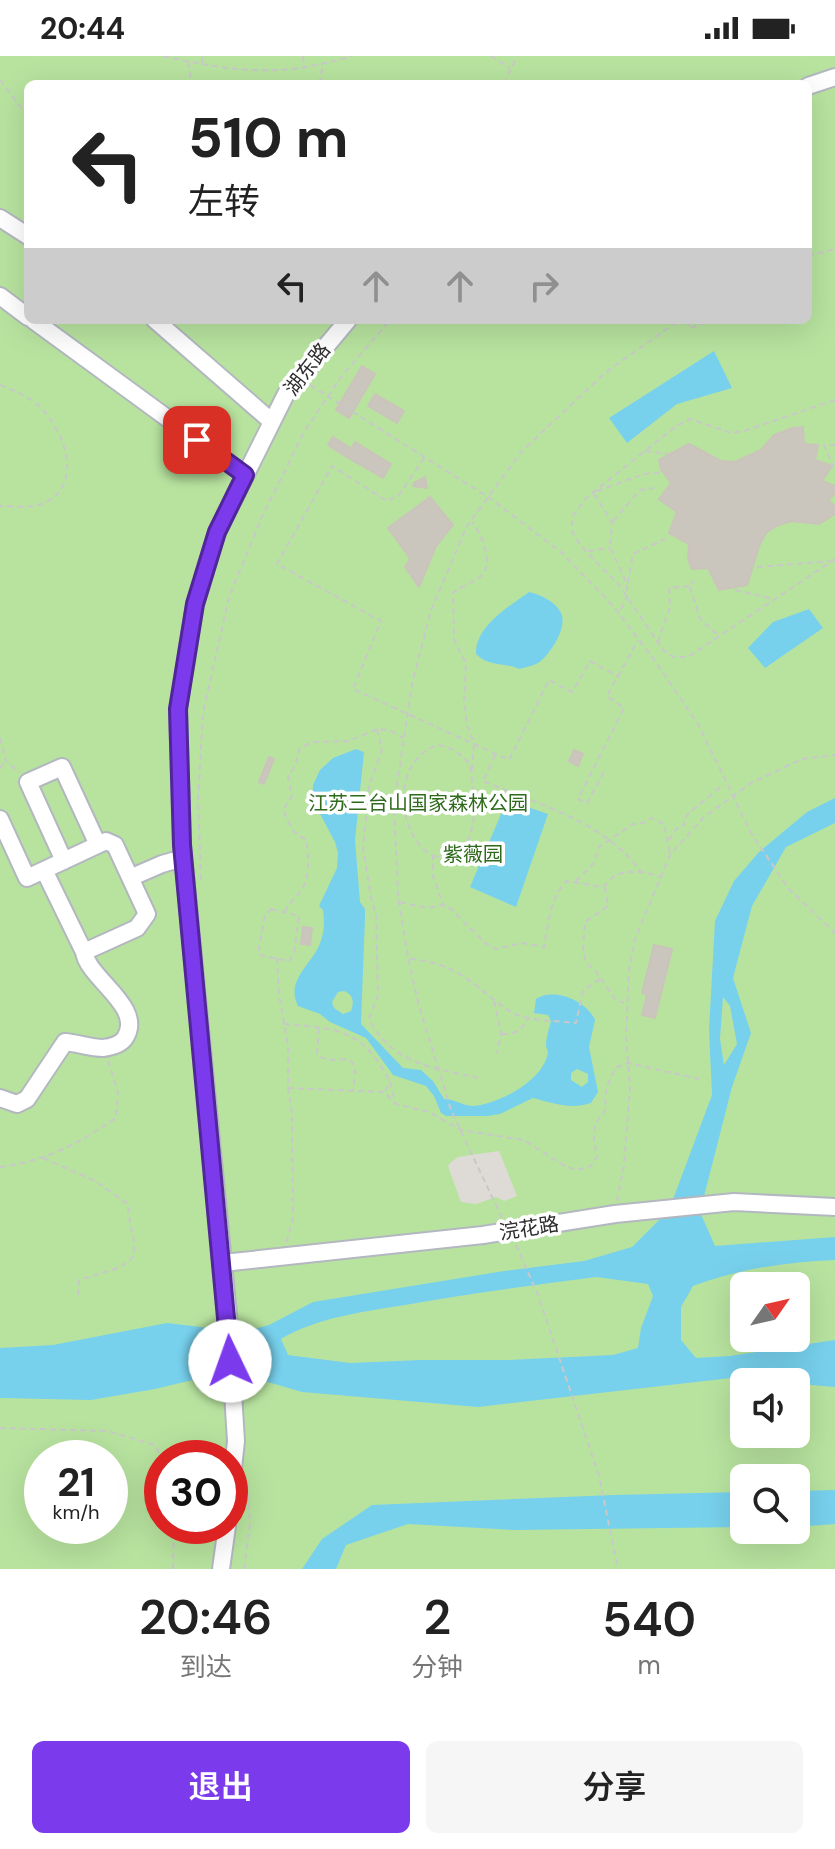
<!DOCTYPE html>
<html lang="zh">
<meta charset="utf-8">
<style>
body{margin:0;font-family:"DM Sans","Noto Sans SC",sans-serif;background:#f6f6f6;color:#222;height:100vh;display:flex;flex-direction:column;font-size:30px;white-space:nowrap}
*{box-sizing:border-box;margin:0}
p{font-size:26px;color:#767676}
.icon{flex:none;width:44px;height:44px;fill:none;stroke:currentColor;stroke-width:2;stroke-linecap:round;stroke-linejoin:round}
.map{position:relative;height:1513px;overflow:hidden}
.panel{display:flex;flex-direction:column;background:#fff;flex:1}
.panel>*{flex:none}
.hud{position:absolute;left:24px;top:24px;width:788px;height:244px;border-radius:12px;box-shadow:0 8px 32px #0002;background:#fff;color:#222;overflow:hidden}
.needle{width:52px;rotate:56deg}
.controls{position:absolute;left:730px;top:1216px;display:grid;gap:16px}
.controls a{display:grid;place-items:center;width:80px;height:80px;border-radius:12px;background:#fff;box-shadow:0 8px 32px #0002;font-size:40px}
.speed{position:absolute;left:24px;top:1384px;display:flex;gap:16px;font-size:40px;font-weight:700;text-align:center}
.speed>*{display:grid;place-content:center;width:104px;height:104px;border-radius:50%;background:#fff;box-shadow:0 8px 32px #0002;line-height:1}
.speed small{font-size:20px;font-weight:400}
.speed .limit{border:12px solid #d22;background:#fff;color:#111}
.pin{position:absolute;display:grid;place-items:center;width:68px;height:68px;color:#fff;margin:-34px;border-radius:16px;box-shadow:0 4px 12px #0006}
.me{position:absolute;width:88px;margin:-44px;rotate:357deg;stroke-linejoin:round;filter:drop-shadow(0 0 6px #0008)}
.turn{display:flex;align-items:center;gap:28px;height:168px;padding:0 32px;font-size:36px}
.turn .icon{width:104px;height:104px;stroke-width:2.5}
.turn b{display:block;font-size:56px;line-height:68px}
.lanes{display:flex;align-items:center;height:76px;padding:0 32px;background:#0003;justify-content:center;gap:40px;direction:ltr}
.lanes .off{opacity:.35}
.eta{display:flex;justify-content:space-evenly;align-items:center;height:136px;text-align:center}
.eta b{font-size:48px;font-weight:600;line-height:56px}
.button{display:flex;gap:16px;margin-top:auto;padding:16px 32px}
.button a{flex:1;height:92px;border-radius:12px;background:#7c3aed;color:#fff;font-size:32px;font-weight:600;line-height:92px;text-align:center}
.button a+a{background:#f6f6f6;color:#222}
.status{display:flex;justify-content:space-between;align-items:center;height:56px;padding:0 40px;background:#fff;direction:ltr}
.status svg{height:22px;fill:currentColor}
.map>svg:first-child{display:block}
.green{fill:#b8e39f;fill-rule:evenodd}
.plaza{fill:#dedbd7}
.water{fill:#77d1ed;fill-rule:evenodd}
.building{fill:#cac6be;stroke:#cac4ba;stroke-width:2}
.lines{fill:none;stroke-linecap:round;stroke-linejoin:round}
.minor-casing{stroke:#b3b7c0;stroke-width:20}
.path{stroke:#c8c8c8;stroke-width:2;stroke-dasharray:6 4;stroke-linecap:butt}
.minor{stroke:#fff;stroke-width:16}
.route-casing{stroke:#51269a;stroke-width:20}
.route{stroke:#7c3aed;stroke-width:14}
.labels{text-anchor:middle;stroke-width:7;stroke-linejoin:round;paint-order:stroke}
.street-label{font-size:20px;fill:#2d2d2d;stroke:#fff}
.park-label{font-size:20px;fill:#2f6b1d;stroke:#fff}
</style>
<div class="status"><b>20:44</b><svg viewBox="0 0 49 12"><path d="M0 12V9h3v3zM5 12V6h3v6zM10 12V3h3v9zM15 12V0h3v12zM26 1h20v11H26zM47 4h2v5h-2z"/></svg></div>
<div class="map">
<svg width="835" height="1513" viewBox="0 0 835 1513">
<rect width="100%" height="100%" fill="#eee8e0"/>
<path class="green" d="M0,0H835V1513H0ZM28,28H808V264H28ZM744,1230H796V1282H744ZM744,1326H796V1378H744ZM42,1402H110V1470H42ZM162,1402H230V1470H162ZM744,1422H796V1474H744Z"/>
<path class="plaza" d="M499,1095L517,1140L504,1145L496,1141L476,1148L461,1146L448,1110L450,1107L458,1101Z"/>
<path class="water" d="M714,295L732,332L677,348L627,387L609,362Z
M529,536C541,539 555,545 561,557C568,571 550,599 538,607C532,610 526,611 519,613C504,606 489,611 476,598C475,570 510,550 529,536Z
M809,553L823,572L765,612L748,592L773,566Z
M356,693L364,696L355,784L360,846L365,853V861L361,968L403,1012L421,1014L433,1025L444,1043C455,1043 463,1050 474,1050C498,1048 544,1025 548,996C548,994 546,992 546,990C546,982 549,973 551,965L548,959L534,957L536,943C554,931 587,945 595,964L589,991L598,1036L591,1047C571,1054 552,1047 533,1042L500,1058L487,1060H446L441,1057L434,1040L426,1030L393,1019L366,982L330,966L320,958L298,950C286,926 308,911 318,892C324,879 325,868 323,854L319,850L337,812L338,797L335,786L312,743L313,729L320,714L333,702ZM344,935C354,939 354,946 351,955L343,958L334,952L332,946L338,936ZM577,1013L588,1018V1026L582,1031L571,1024V1017Z
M835,742V767L786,791L752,850L733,922L751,977L732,1031L700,1156L715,1190L835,1181V1204C787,1206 737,1213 693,1230L681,1251V1284L696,1302L730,1300L835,1284V1331L731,1322L478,1351L302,1336L230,1315L155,1333L91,1344L0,1342V1292L53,1289L167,1267L243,1276L269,1269L313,1246L504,1215L584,1205L632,1191L669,1154L712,1039L709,974L715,865L734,825L759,796L807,756ZM723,941L730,950L737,988L724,1009L720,983ZM596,1221L648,1228L653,1240L641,1272L638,1292L613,1299L506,1304H421L350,1307L288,1299L281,1283C318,1261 363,1256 405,1249C469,1238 532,1229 596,1221Z
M507,744L548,758L516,851L470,831Z
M835,1434V1468L796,1471V1435Z
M744,1436V1471L513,1474L408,1468L346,1489L336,1513H302L322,1483L372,1449L613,1439Z"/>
<path class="building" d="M362,310L375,318L349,362L336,354Z
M375,338L404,355L397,367L368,350Z
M803,371L804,388L818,389L815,404L832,410L822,425L835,430V437L828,445L835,450V458L819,468L791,465L776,470L766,477L760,488L747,529L719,534L708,512L692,513L688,503L689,488L669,477L677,456L659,443L671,427L661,413L659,404L689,388L721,405L735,406L761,394L774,379L792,372Z
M333,381L352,393L347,401L328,389Z
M355,386L391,408L383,422L347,401Z
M425,421L427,432L413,430L414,427Z
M430,441L453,469L436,490L419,531L405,511L410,503L407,498L388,472Z
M574,694L583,698L578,710L569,705Z
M269,701L274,703L264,728L259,726Z
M303,871L312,872L310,889L301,888Z
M654,889L672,893L655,962L642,959L647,939L642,937Z"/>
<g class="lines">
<defs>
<path id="minor" d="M808,30L835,21
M0,162L28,180
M0,240L28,261
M33,264L245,419
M155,264L271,365
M0,763L27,822L106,785L115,789L147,858L137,872L84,896C88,923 145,951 125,982C121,988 111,991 103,992C91,992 77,987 65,986L27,1043L17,1048L0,1042
M64,805L28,726L62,711L98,789
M44,814L84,896
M132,821L162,808L183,802
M223,1207L483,1179L615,1158L734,1146L835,1151
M230,1440L236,1385L228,1258L182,789L178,653L195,548L217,476L286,338L348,264
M221,1513L227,1470"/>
</defs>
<use href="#minor" class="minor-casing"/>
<path class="path" d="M163,0C237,16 279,22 352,0
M303,0L304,11
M491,0L510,12
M188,6L192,28
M202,7L203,0
M0,24L28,61
M319,28L323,10
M504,28L517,0
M808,200L835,193
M687,264L689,272L715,264
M0,329C13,334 28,340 39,350C64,373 85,429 44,447C31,453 14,450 0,450
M310,329L488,441L562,497L613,550L653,602L698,668L751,777L788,832L835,877
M835,344L744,375L731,377L690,363L675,371L586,442L573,460L571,473L580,489L619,529L663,594L674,601H688L835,503
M835,389H824L835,415
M645,395L670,398
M424,402L399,439L387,445L332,410L277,508L381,565L353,633L509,704L549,624L572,636L590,605L619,621
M597,435L644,418L664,416
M594,438L612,466L610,491L627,528V541L619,557
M613,465L640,434L654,432
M588,495L609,492
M757,511L832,505
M628,527L633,498L665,483
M690,531L700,563L718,579
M735,534L773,543
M658,586L670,550L669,532L690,530L693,525
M377,673L382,694L369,730L363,792L371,842L376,858L378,940L369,963C391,1008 435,1012 478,1022
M0,682L6,705L19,716
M495,699L483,725C537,748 606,766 641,816
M0,712L5,706
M472,714L474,688L467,669L464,643L466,608L454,583L453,537C461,530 473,527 481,520C495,507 481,477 472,466
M604,716L587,747L578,743L624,652L607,640L638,584
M669,784L676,773L684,769V763L688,758L724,728
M433,800C484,808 476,739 469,707L455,694L439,689C392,701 394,778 433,800V820L443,849
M201,824L198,744L203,657L229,541L261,463L304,376L341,321L390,264
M576,825L593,808L599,791L633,768L643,767L651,762L664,768L670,799
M605,831L608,850L585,866L583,895L586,906L597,917L614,942L624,947
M400,846L427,852L443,849L451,853L485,887L496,893L522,887L544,891C548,870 550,840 567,825L602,831C606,829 609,825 612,822C624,812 648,816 660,821
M271,853L299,860L294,898L289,905L263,900L258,897L265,859Z
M285,856C289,846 295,843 301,835C310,822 309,799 306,784L293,775L283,754L292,740L288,721L296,708L299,694L311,686L349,685L377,673L391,675L403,682
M277,902L279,938L288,990V1032L292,1057L293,1162L286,1188
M410,903C437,905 457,914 478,931C491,941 504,954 520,960C538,965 558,965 576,967L583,935L601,922
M494,945L501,977L497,997
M284,968C339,973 363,973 390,1026
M319,972L317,997C333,1016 363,983 353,1034
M502,978C517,979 521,973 529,962
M288,1032L384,1036L396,1048L429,1056L461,1074L524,1084L563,1109L576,1114L591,1110L597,1101L594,1084L595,1068L605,1054L606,1033L615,1012L628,1007L699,1023
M385,1035L390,1026L395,1045
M43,1102L95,1125L128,1148C128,1167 136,1182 134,1200L121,1211L79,1224L78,1244
M0,1111C49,1104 75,1089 116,1062L118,1037L108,1005
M617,1145L624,1109L630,1032L626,981L629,914L635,883L670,799L704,761L751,727L802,703L835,699
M502,1162L451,1054L419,950L408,902L398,840L394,750L412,628L431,554L467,470L521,396L605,317L679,264
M516,1189L538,1239L599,1420L618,1513
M0,1372L107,1375L155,1389L162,1402
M191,1470L211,1479
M173,1513L174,1470
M244,1513L250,1468L247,1425"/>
<use href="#minor" class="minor"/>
</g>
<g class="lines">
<defs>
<path id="route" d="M197,384L245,419L217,476L195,548L178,653L182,789L230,1305"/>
</defs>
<use href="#route" class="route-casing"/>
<use href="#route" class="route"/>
</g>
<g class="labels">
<g class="street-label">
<text transform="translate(307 313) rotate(-52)" y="7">湖东路</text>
<text transform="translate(529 1172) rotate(-9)" y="7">浣花路</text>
</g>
<g class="park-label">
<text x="418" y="754">江苏三台山国家森林公园</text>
<text x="473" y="805">紫薇园</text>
</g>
</g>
</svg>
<div class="controls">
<a><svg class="needle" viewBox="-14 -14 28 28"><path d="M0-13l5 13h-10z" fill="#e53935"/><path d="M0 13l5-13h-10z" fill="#767676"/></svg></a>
<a><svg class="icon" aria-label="sound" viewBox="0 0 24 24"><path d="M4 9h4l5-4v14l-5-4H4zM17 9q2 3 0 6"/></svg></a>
<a><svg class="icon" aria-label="search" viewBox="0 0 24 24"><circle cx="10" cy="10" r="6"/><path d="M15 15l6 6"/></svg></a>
</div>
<div class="speed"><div>21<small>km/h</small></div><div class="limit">30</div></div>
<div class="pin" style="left:197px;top:384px;background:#d93025"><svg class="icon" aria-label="arrive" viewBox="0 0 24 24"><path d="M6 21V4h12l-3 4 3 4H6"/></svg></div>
<svg class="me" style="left:230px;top:1305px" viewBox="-20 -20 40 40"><circle r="19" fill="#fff"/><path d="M0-13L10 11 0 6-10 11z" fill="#7c3aed"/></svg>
<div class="hud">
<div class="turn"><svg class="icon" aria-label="left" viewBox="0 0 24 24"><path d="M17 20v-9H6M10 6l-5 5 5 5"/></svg><div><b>510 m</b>左转</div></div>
<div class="lanes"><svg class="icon" aria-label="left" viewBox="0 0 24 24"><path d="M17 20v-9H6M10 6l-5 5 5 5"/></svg><svg class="icon off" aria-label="ahead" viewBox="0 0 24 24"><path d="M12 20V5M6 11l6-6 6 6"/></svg><svg class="icon off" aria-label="ahead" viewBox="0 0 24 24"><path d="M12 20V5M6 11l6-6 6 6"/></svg><svg class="icon off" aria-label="right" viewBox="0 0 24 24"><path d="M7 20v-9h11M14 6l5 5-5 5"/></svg></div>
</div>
</div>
<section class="panel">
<div class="eta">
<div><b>20:46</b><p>到达</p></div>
<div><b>2</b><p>分钟</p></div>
<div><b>540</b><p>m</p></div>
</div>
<div class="button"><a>退出</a><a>分享</a></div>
</section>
